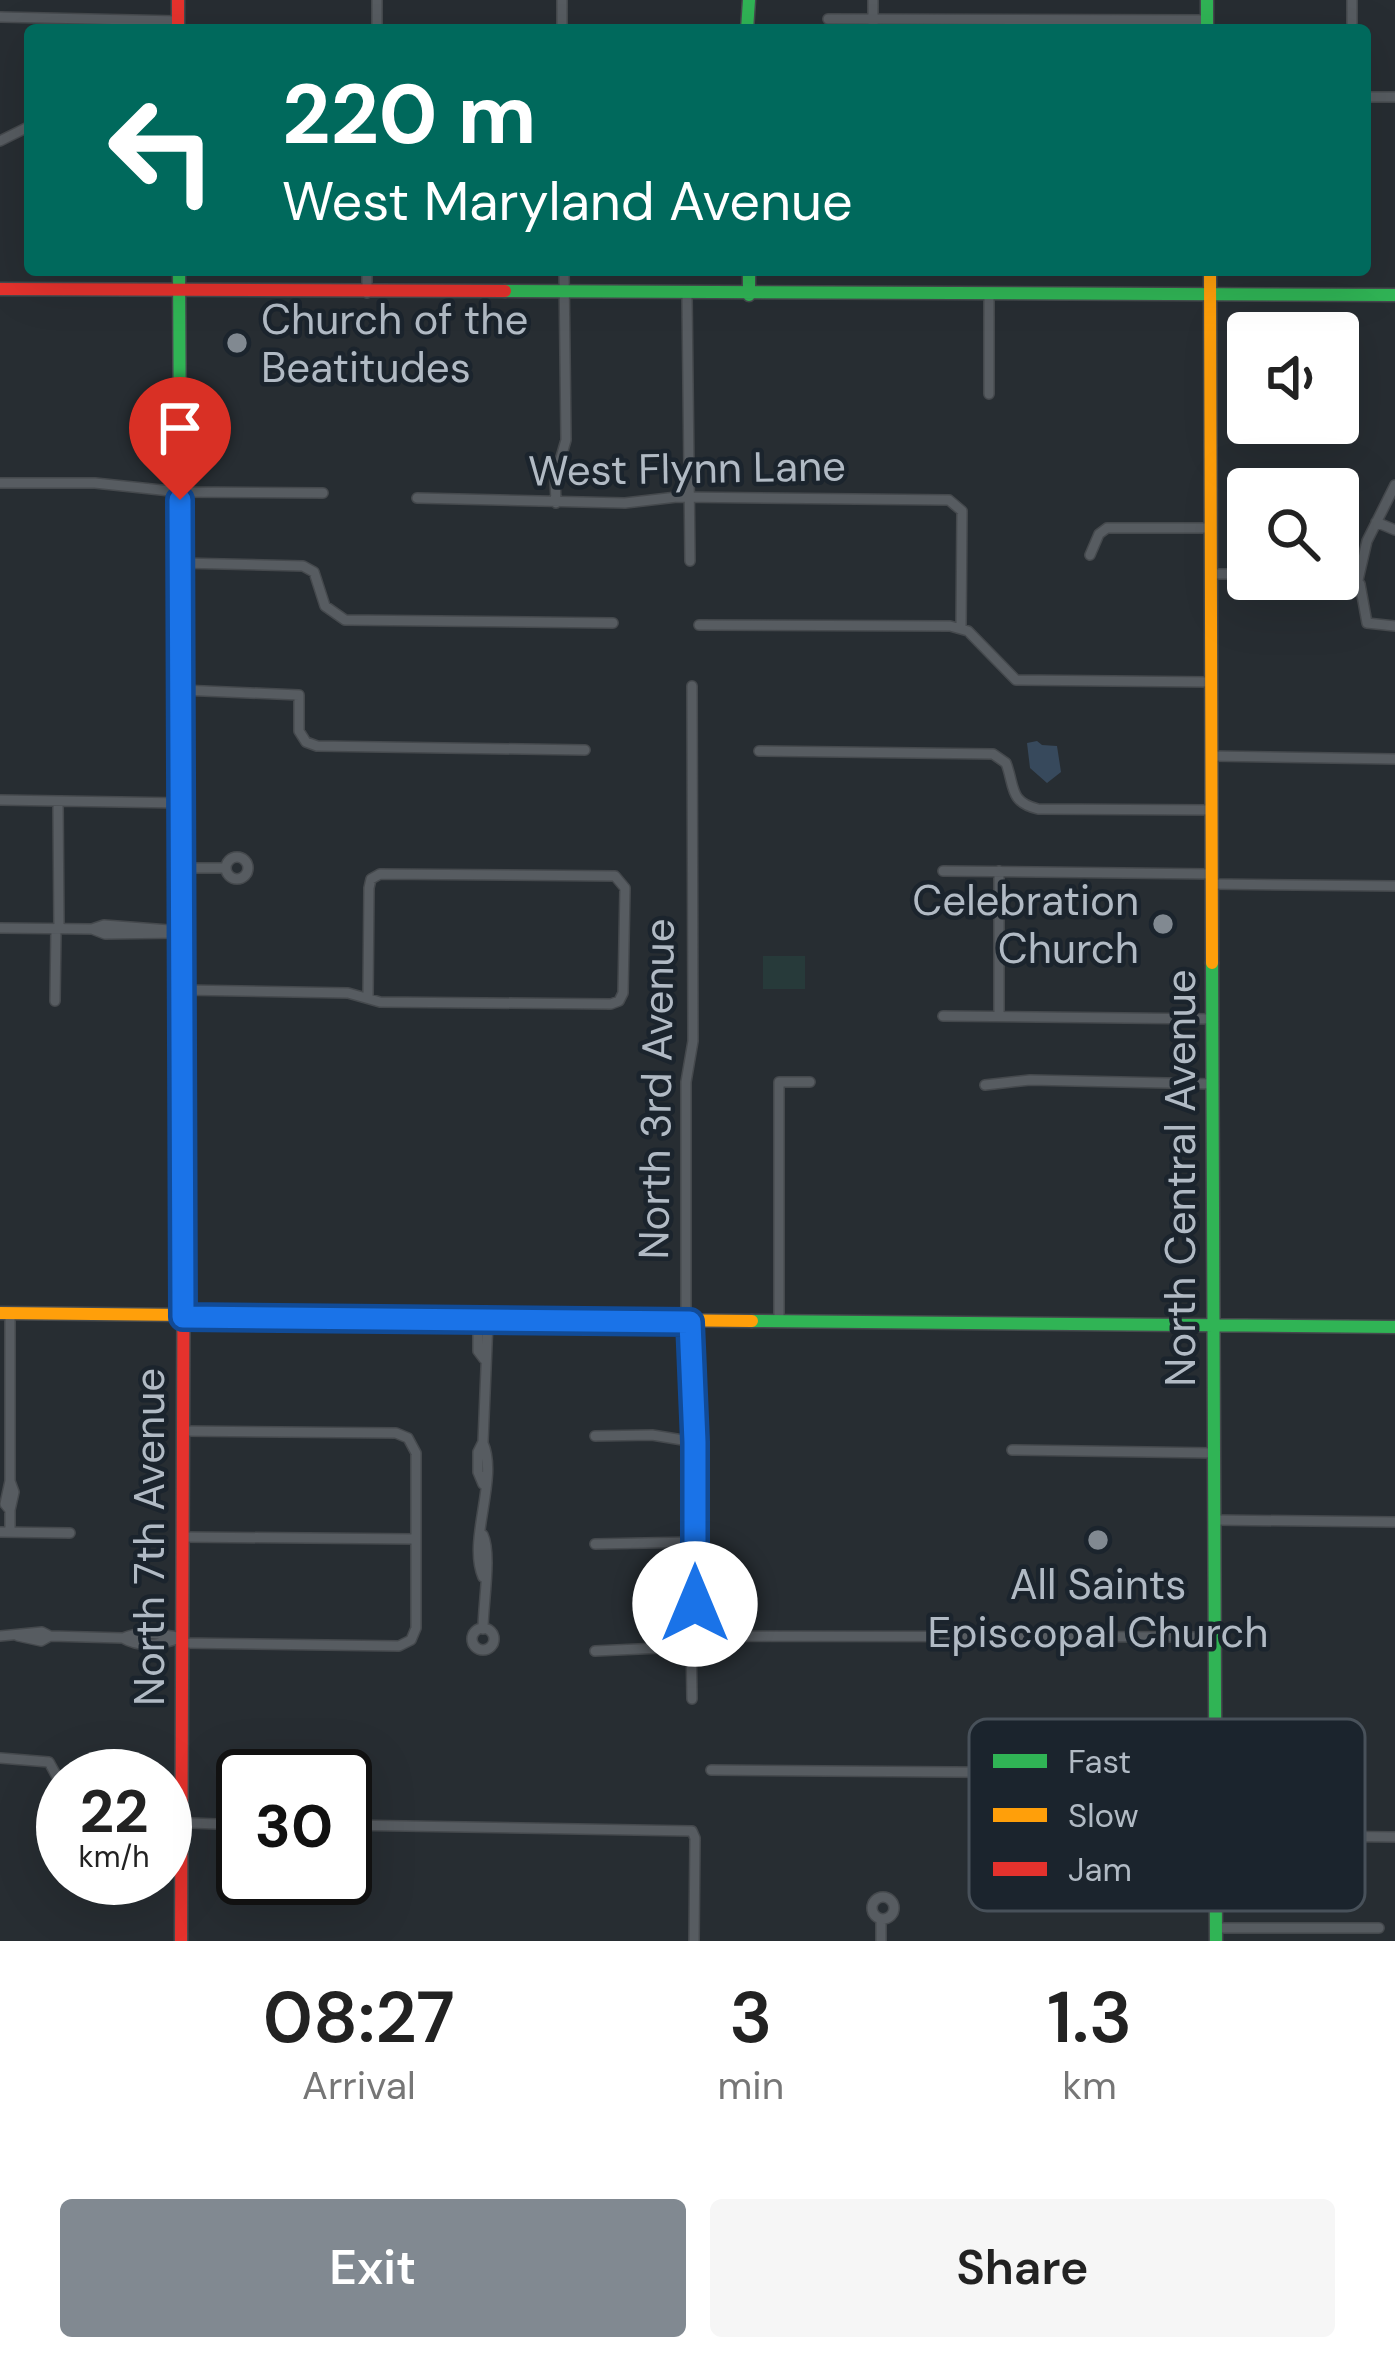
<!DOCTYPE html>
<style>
body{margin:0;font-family:"DM Sans",sans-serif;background:#f6f6f6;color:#222;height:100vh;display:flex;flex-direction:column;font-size:45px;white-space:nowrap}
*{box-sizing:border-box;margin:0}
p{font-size:39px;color:#767676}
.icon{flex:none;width:66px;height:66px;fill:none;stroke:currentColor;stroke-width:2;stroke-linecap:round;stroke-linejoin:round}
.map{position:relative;height:1941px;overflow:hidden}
.panel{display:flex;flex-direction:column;background:#fff;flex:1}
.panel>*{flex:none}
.top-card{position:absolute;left:24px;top:24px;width:1347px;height:252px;border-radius:12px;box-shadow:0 12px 48px #0002;background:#00695c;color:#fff;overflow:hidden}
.controls{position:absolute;left:1227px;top:312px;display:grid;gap:24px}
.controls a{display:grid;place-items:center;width:132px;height:132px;border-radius:12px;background:#fff;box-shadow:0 12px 48px #0002;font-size:60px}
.speed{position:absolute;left:36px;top:1749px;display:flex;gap:24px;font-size:60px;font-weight:700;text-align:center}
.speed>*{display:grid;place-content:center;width:156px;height:156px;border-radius:50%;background:#fff;box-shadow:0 12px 48px #0002;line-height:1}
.speed small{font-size:30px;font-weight:400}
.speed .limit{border:6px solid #111;border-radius:18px;background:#fff;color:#111}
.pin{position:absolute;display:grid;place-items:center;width:102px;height:102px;color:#fff;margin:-123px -51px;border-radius:50% 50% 50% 0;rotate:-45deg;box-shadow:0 0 12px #0007}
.pin .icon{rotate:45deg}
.me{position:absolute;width:132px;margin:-66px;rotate:0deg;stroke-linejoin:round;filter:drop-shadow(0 0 9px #0008)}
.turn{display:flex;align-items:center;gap:42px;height:252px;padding:0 60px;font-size:54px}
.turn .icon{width:156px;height:156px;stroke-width:2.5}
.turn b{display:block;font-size:84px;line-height:102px}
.eta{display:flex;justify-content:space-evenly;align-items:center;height:204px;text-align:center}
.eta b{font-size:72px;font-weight:600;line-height:84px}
.button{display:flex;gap:24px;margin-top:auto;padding:24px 60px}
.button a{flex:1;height:138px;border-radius:12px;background:#818991;color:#fff;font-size:48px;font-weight:600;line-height:138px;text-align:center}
.button a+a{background:#f6f6f6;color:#222}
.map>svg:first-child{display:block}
.green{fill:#273a3a}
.water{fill:#37495c}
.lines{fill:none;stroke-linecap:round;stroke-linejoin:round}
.street-casing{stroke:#45494d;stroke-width:12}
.fast-casing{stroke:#45494d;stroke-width:15}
.slow-casing{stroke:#45494d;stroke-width:15}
.jam-casing{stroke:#45494d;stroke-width:15}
.street{stroke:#575c61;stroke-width:9}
.fast{stroke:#30b455;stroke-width:12}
.slow{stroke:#ff9f0a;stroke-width:12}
.jam{stroke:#e5322d;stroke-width:12}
.route-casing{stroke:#114b97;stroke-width:30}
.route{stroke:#1a73e8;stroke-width:21}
.poi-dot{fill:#818991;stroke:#1b242d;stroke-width:4.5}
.labels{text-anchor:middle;stroke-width:9;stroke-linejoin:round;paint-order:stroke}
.poi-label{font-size:42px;fill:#b1bac4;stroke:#1b242d;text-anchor:start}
.street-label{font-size:42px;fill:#b1bac4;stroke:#1b242d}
.key{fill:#1b242d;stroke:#48515a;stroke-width:3}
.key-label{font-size:33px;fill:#b1bac4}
</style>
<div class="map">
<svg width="1395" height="1941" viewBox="0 0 1395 1941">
<rect width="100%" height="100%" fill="#272d32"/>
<path class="green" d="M763,956H805V989H763Z"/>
<path class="water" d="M1037,741L1042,745L1057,746L1061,772L1047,783L1030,768L1027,743Z"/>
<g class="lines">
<defs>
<path id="street" d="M377,0V30
M562,0V30
M873,0V30
M0,17L178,21
M828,19L1207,20
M1352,23V0
M1365,97H1395
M0,141L30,126
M367,270V293
M687,295L690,561
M989,394V294
M0,483H95L180,492L323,493
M417,498L625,503L677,497L949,500L962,511L961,628
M556,503L555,478L566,440L564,270
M1376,522L1395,530
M1090,555L1099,534L1107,528H1211
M181,563L303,566L314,572L325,606L345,620L613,623
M1211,574H1248
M1338,574L1350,575L1360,584L1367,623L1395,626
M1358,580L1367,541L1395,485
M699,625L950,626L968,631L1016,680L1211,682
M692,686L693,1041L686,1082V1310L692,1331L695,1636
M181,690L299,695V731L306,742L317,746L585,750
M759,751L993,754L1006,763C1015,787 1009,802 1038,809L1212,810
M1212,756L1395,759
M0,800L181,803
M58,801L59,929
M226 868a11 11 0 1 1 22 0a11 11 0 1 1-22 0Z
M182,868H226
M943,871L1212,874
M1212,884L1395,886
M0,928L92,929L104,925L182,931
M92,929L105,934L176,933
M183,990L348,993L380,1002L611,1004L619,1001L623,993L625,888L615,876L380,874L371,879L369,888L368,997
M55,1001L56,929
M943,1016L1213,1019
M999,1016V871
M985,1085L1030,1080L1213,1084
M10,1313V1481L5,1504L10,1510V1532
M478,1320V1351L484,1359
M779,1322V1082H810
M595,1436L652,1435L695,1442
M483,1443C499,1479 467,1540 483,1577
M1012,1450L1214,1453
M10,1481L14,1492L10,1510
M483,1484L478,1472V1452L483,1442L488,1320
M1215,1520L1395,1522
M0,1532L70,1533
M483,1535C492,1554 483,1604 483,1629
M183,1537L416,1539
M595,1544L695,1542
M472 1639a11 11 0 1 1 22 0a11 11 0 1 1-22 0Z
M0,1636L42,1632L50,1636L123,1638C141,1630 162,1634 182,1638
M18,1636L41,1641L50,1636
M695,1636L1215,1637
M123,1638C140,1648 159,1645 177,1639
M691,1638L692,1699
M182,1643L399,1646L411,1640L416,1628V1453L408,1438L396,1433L183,1431
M595,1651L660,1648L695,1636
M0,1758L49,1762L63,1788
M711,1770L1214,1774
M165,1822L243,1825
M345,1825L692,1831L695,1838L694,1941
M1215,1835L1395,1837
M994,1881L1016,1888L1216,1889
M872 1908a11 11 0 1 1 22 0a11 11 0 1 1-22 0Z
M881,1919V1941
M1216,1928H1379"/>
<path id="fast" d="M1207,0V30
M747,30L749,0
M179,270L184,1176
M749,270V295
M505,291L1395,295
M1212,963L1216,1941
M752,1321L1395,1327"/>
<path id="slow" d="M1210,270L1212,963
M0,1313L752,1321"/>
<path id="jam" d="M178,0V30
M0,289L505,291
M181,1941L184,1176"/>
</defs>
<use href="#street" class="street-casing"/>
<use href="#fast" class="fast-casing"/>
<use href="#slow" class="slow-casing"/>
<use href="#jam" class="jam-casing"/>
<use href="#street" class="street"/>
<use href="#fast" class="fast"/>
<use href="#slow" class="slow"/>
<use href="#jam" class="jam"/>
</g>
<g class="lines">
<defs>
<path id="route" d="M180,500L183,1317L690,1322L695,1442V1604"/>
</defs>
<use href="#route" class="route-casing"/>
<use href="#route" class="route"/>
</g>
<g class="poi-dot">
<circle cx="237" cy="343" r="12"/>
<circle cx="1163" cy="924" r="12"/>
<circle cx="1098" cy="1540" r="12"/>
</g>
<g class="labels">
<g class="poi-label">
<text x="261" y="334">Church of the<tspan x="261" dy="48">Beatitudes</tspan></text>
<text x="1139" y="915" text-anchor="end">Celebration<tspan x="1139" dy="48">Church</tspan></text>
<text x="1098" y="1599" text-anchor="middle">All Saints<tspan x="1098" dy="48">Episcopal Church</tspan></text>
</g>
<g class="street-label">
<text transform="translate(687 468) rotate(-1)" y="15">West Flynn Lane</text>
<text transform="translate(656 1089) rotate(-89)" y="15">North 3rd Avenue</text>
<text transform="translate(1180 1178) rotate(-90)" y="15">North Central Avenue</text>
<text transform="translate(149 1537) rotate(-90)" y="15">North 7th Avenue</text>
</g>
</g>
<rect x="969" y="1719" width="396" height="192" rx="18" class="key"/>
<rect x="993" y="1754" width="54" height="14" fill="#30b455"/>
<rect x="993" y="1808" width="54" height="14" fill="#ff9f0a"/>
<rect x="993" y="1862" width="54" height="14" fill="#e5322d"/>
<g class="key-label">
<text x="1068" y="1773">Fast</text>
<text x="1068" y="1827">Slow</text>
<text x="1068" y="1881">Jam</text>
</g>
</svg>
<div class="controls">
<a><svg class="icon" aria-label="sound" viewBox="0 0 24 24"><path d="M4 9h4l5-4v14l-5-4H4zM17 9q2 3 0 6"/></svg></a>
<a><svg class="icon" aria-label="search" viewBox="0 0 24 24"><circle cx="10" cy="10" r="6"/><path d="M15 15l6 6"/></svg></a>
</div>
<div class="speed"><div>22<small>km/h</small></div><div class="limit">30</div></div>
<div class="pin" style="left:180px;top:500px;background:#d93025"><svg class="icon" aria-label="arrive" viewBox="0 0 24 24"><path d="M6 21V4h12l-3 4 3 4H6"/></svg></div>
<svg class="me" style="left:695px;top:1604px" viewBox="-20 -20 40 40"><circle r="19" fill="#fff"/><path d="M0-13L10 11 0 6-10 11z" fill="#1a73e8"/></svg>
<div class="top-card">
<div class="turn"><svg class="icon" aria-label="left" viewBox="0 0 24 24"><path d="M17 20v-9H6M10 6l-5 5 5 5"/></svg><div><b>220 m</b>West Maryland Avenue</div></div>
</div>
</div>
<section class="panel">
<div class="eta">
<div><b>08:27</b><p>Arrival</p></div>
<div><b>3</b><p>min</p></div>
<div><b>1.3</b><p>km</p></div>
</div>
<div class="button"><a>Exit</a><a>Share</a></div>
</section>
